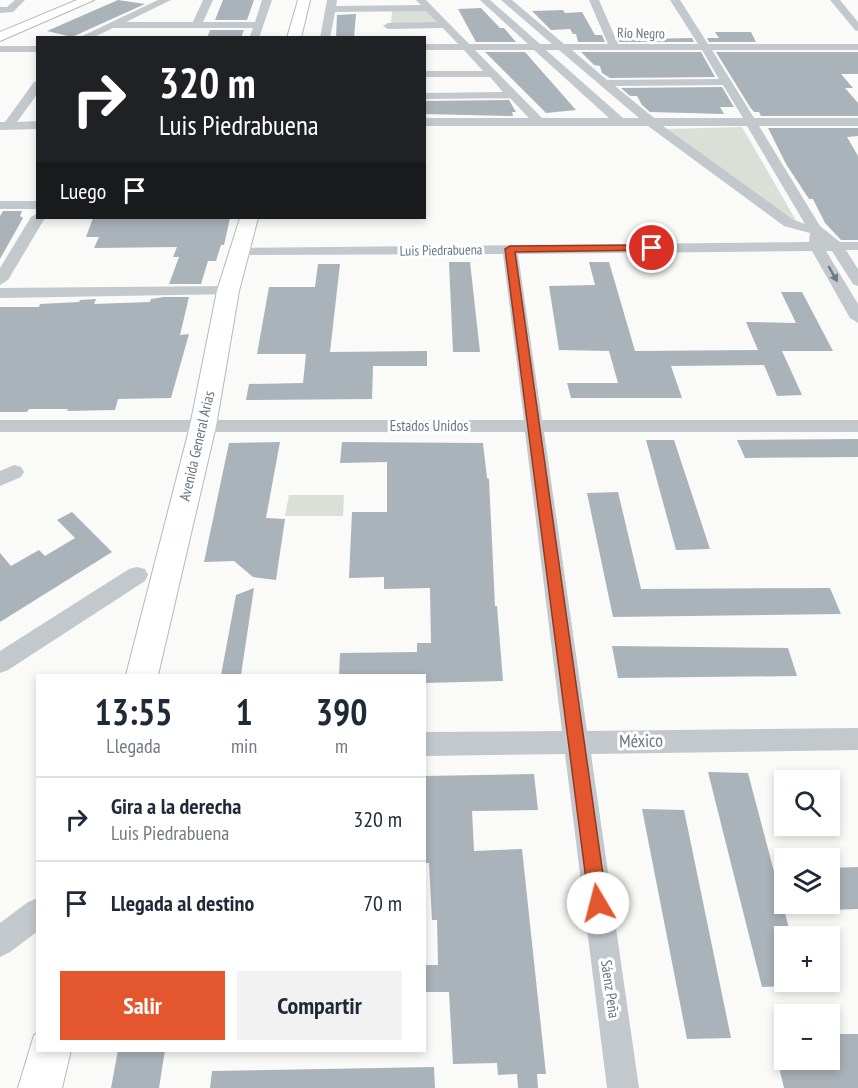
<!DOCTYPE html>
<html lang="es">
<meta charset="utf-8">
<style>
body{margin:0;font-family:"PT Sans Narrow",sans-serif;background:#f2f2f3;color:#1f2937;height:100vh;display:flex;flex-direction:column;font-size:22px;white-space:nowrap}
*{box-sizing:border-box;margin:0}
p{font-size:20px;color:#747a83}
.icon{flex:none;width:33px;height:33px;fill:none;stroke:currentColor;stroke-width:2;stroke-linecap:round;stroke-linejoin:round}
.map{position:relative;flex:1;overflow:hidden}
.drawer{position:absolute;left:36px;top:674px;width:390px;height:378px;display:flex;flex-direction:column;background:#fff;border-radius:0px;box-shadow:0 3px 9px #0003}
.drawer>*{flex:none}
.hud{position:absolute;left:36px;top:36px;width:390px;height:183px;border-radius:0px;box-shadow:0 3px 9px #0003;background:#202124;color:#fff;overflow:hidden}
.controls{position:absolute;left:774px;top:770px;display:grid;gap:12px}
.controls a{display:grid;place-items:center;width:66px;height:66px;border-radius:0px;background:#fff;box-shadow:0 3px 9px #0003;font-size:30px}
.pin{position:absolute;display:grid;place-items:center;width:51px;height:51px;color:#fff;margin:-26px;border:3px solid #fff;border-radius:50%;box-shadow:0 2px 6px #0007}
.me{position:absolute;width:66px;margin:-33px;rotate:352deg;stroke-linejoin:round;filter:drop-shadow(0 0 4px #0008)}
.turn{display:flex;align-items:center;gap:21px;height:126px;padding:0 24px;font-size:27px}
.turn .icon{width:78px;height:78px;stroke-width:2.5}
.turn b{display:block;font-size:42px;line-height:51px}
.then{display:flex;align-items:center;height:57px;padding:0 24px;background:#0003;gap:12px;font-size:22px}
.eta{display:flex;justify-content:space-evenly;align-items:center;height:102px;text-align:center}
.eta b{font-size:36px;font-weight:700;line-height:42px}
.button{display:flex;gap:12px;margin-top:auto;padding:12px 24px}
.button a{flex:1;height:69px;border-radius:0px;background:#e4572e;color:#fff;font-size:24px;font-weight:700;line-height:69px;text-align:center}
.button a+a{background:#f2f2f3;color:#1f2937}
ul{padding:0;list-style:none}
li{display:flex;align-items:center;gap:18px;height:84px;padding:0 24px;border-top:2px solid #e0e1e3}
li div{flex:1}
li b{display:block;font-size:22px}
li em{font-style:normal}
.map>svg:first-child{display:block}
.green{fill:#dadfd7}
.building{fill:#aab3b9}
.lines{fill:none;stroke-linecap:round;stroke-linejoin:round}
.secondary-casing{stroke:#b3babf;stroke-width:2}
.street{fill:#c3c8cc;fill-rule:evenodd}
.secondary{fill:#fff;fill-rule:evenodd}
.oneway{fill:#6a7a87}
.route{fill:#e4572e;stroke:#94391e;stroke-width:1.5}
.labels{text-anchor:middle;stroke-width:6;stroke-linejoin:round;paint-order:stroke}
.far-street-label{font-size:14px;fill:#657683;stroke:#fff}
.street-label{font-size:15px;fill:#657683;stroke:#fff}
.near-street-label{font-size:18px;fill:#657683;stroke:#fff}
</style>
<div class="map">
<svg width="858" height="1088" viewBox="0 0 858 1088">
<rect width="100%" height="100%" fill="#fafaf8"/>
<path class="green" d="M428,10L439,24H391L392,11Z
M742,127L797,222L665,129Z
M289,495H344L343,516H285Z"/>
<path class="building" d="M118,0L145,4L72,37L47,31Z
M223,0H254L247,20H215Z
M481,8L500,28H504L516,42H476L458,9Z
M563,10L565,13L582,12L595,35H602L605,42H578L576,34H573L570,29L551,30L532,11Z
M356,14L354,38H336L337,15Z
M210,30H244L241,38H207Z
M715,32H751L756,42H709L707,38H719Z
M617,35L643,36L644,39L692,38L694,42H619Z
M485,52H525L576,110L546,113Z
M581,52H701L715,77L610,78L602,73L600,66L594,65Z
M716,52H858V74H841L853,88H845L858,103V116H761L759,112H754L750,107Z
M722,87L734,107H720L724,114L650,112L642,105L637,96H630L621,88Z
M509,100L516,112H512L513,116L424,114V101Z
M768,128H858V136L847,137L858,156V240H841L825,223L813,199H809L786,164Z
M3,211H22L20,216L23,218L0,259V216Z
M93,218H230L224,245H221L216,261H208L201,284H169L179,257H173L177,247L94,248L99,237H86Z
M449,262H470L480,352H453Z
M589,262H609L635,351L758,350L746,322L796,323L781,292H802L833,351H782L802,395L777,396L764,365L671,366L682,398H571L567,383H618L609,351L559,350L549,286L595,285Z
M318,264H340L330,352L427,351V366H373L372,399L246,400L249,384L303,383L306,354H257L269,287H315Z
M164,297H189L180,335L189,334L171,398L118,399L115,410L67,411L68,409H29L27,412H0V307H39L40,304L79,302L80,300L96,299L94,304L150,302L151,299Z
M858,439V457L745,458L737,440Z
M646,440H674L710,549L676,550Z
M280,442L266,518L285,519L276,580L253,577L234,561L204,562L229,443Z
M342,442L483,443L487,478L489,479L495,606H497L503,681L424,683V675H339L340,653L417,652V643H431L430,588L384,589V577L349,578L352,512H387V462L340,463Z
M618,492L641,589L830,588L841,614L613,617L587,493Z
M72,512L112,552L0,622V553L11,566L39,550L45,556L75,538L57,520Z
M254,588L241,675H221L236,595Z
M612,646L788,648L797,676L618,678Z
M708,772L748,773L791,936H784V986L762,987Z
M534,774L538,810L472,811L474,851L522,849L546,1074H537L538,1088H518L517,1074L498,1075L497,1063L453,1064L449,992H424V965H438L437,920H432L429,863H425L424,776Z
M642,809L684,810L731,1038L687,1039Z
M858,867V909L830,910V868Z
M830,1034H858V1088H784L777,1059H830Z
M118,1050H165L159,1088H111Z
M434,1067L435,1088H210L212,1071Z"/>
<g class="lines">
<defs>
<path id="secondary" d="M77,0H94L0,41V32Z
M298,0H310L301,38H287Z
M240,218H258L239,291L216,426L158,675H126L190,426L217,291Z
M38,1033V1050H71L62,1088H18L34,1035Z"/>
</defs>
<use href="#secondary" class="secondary-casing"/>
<path class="street" d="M15,0H25L13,12L0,13V7H7Z
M158,0H171L126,22H193L203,0H213L203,22H255L262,0H272L259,38L250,36L253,28H113L92,38H78Z
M327,0H337L336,6L421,5L416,0H426L469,44H528L480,0H490L540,44H552L501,0H512L564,44H608L589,0H599L618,44H698L670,0H680L708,44H858V50H712L754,118H858V126H759L820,226L840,242H858V250H846L858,269V286L853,284L832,251H826L858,304V323L850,318L812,251L518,254L542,420H858V432H544L587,731L858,728V750L591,754L639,1088H607L565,754L424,756V732L562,731L525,432H0V420H524L503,254L236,255L234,252L236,249L241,248L809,242L810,233L784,226L648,126H424V118H529L510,98L424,99V93L503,92L490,77H424V71H483L464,50H424V44H458L443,28L388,29L383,26L388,23L437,22L426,11L335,12L330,38H320ZM475,50H534L609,118H542ZM546,50H559L639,118H623ZM572,50H702L719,79L607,80ZM723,85L743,118H654L615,86ZM663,126H747L805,224L794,220Z
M830,0H840L858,22V31L855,30Z
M0,46H38V52H0Z
M38,81V93L17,122L38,121V129L0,130V122H5L34,82Z
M0,201H38V209H0Z
M38,213V218H45L8,280L0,285V268L31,217Z
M228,286L236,291L233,294L0,298V288Z
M14,465L21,467L24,472L21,477L0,486V471Z
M137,567L145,569L148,575L145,581L8,670L0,673V651L129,569Z
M38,898V931L10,952L0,957V923L28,902Z"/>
<use href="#secondary" class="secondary"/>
</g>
<defs><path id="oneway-solid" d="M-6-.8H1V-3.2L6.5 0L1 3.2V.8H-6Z" transform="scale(1.5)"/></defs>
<use class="oneway" href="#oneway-solid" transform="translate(833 274) rotate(60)"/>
<path class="route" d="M652,245L656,248L655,250L515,252L607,903L605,910L598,913L591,910L589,903L505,249L510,246Z"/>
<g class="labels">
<g class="far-street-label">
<text transform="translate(641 33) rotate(1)" y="5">Río Negro</text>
<text transform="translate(441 250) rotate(-1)" y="5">Luis Piedrabuena</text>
</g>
<g class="street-label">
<text x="429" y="431">Estados Unidos</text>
<text transform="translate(197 446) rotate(-77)" y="5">Avenida General Arias</text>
<text transform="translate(610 989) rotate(82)" y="5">Sáenz Peña</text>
</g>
<g class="near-street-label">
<text transform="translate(641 741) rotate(-1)" y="6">México</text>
</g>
</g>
</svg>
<div class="controls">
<a><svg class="icon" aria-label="search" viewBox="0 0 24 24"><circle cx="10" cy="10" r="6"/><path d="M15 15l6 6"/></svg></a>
<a><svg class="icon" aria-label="layers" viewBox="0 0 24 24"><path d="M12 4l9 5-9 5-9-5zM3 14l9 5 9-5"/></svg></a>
<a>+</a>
<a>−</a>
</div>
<div class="pin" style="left:652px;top:248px;background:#d93025"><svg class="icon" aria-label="arrive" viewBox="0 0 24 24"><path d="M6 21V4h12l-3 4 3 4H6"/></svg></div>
<svg class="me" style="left:598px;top:903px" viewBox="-20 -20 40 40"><circle r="19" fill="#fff"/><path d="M0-13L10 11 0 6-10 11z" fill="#e4572e"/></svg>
<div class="hud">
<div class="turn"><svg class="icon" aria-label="right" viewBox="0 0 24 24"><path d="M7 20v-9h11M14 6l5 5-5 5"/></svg><div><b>320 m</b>Luis Piedrabuena</div></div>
<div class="then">Luego<svg class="icon" aria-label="arrive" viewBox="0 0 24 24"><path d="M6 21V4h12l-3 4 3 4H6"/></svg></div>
</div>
<section class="drawer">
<div class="eta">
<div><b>13:55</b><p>Llegada</p></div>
<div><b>1</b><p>min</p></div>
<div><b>390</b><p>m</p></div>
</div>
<ul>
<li><svg class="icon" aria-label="right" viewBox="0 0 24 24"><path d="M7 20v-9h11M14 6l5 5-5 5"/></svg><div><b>Gira a la derecha</b><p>Luis Piedrabuena</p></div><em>320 m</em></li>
<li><svg class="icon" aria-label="arrive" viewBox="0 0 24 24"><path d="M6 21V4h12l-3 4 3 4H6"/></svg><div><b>Llegada al destino</b></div><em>70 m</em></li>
</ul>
<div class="button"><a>Salir</a><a>Compartir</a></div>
</section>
</div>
